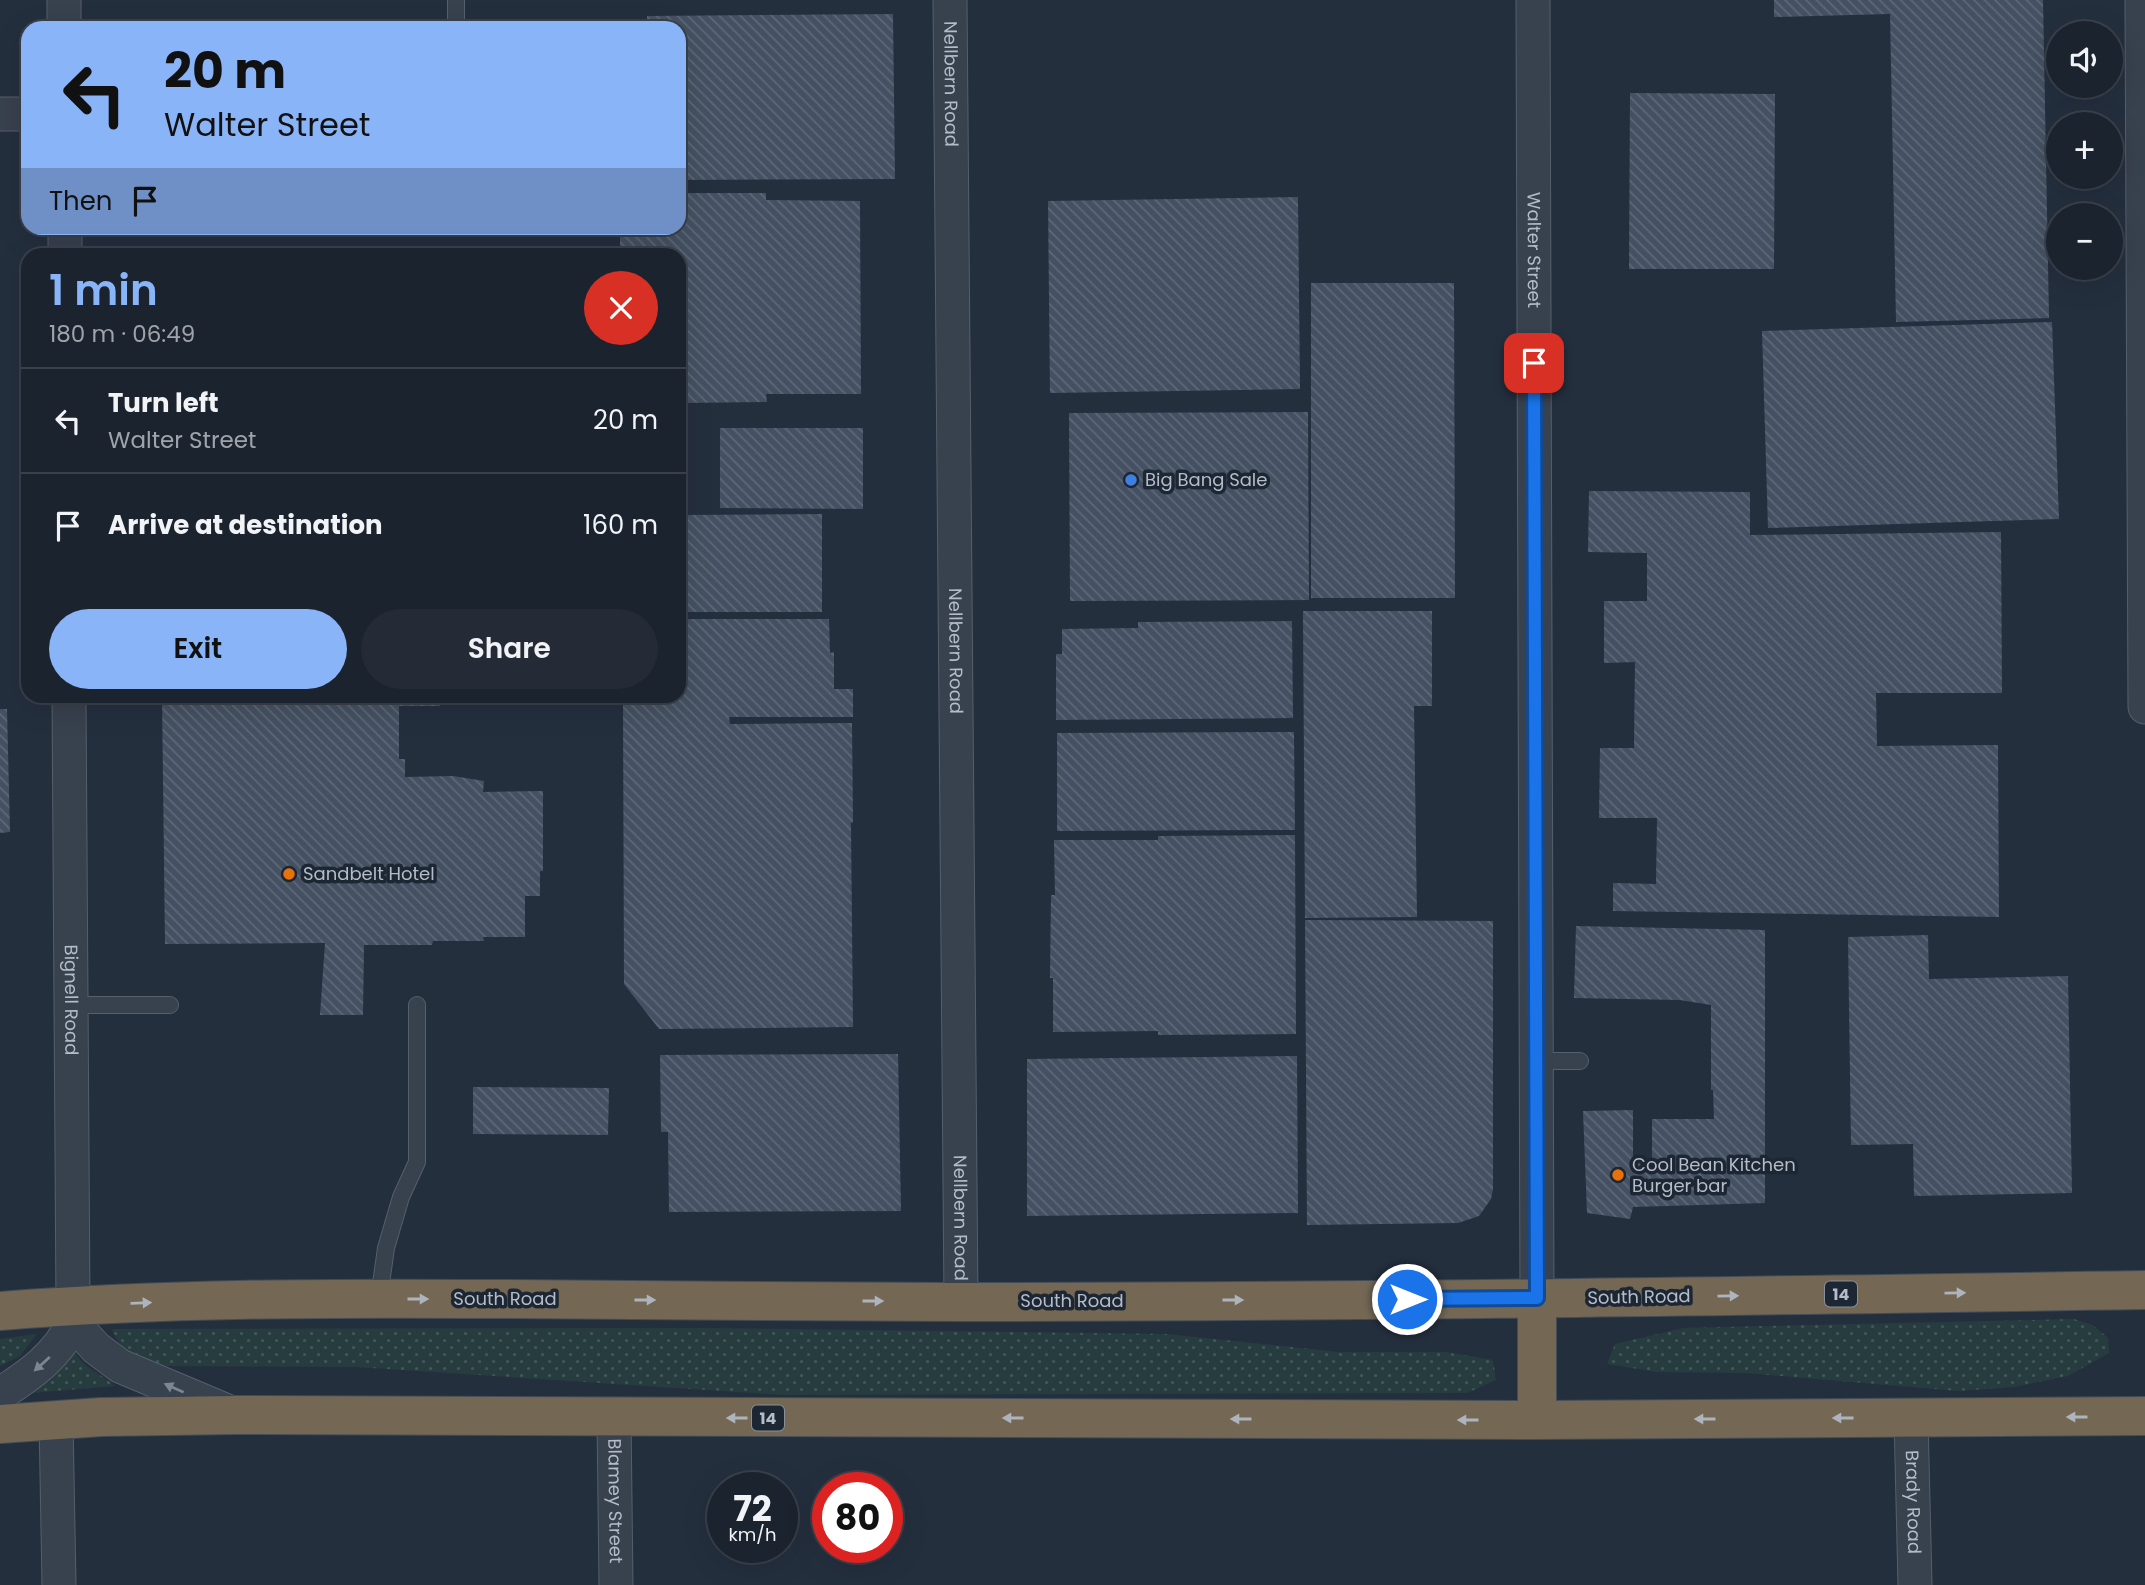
<!DOCTYPE html>
<meta charset="utf-8">
<style>
body{margin:0;font-family:Poppins,sans-serif;background:#242b36;color:#f1f3f6;height:100vh;display:flex;flex-direction:column;font-size:26px;white-space:nowrap}
*{box-sizing:border-box;margin:0}
p{font-size:23px;color:#a0a4aa}
.icon{flex:none;width:38px;height:38px;fill:none;stroke:currentColor;stroke-width:2;stroke-linecap:round;stroke-linejoin:round}
.map{position:relative;flex:1;overflow:hidden}
.sheet{position:absolute;left:21px;top:248px;width:665px;height:455px;display:flex;flex-direction:column;background:#1b232e;border-radius:21px;box-shadow:0 7px 28px #0002,0 0 0 2px #39404a}
.sheet>*{flex:none}
.guide{position:absolute;left:21px;top:21px;width:665px;height:214px;border-radius:21px;box-shadow:0 7px 28px #0002,0 0 0 2px #39404a;background:#8ab4f8;color:#111;overflow:hidden}
.fabs{position:absolute;left:2046px;top:21px;display:grid;gap:14px}
.fabs a{display:grid;place-items:center;width:77px;height:77px;border-radius:50%;background:#1b232e;box-shadow:0 7px 28px #0002,0 0 0 2px #39404a;font-size:35px}
.speed{position:absolute;left:707px;top:1472px;display:flex;gap:14px;font-size:35px;font-weight:700;text-align:center}
.speed>*{display:grid;place-content:center;width:91px;height:91px;border-radius:50%;background:#1b232e;box-shadow:0 7px 28px #0002,0 0 0 2px #39404a;line-height:1}
.speed small{font-size:18px;font-weight:400}
.speed .limit{border:10px solid #d22;background:#fff;color:#111}
.pin{position:absolute;display:grid;place-items:center;width:60px;height:60px;color:#fff;margin:-30px;border-radius:14px;box-shadow:0 4px 10px #0006}
.me{position:absolute;width:77px;margin:-38px;rotate:90deg;stroke-linejoin:round;filter:drop-shadow(0 0 5px #0008)}
.turn{display:flex;align-items:center;gap:24px;height:147px;padding:0 28px;font-size:32px}
.turn .icon{width:91px;height:91px;stroke-width:2.5}
.turn b{display:block;font-size:49px;line-height:60px}
.then{display:flex;align-items:center;height:66px;padding:0 28px;background:#0003;gap:14px;font-size:26px}
.round{display:grid;place-items:center;flex:none;width:74px;height:74px;border-radius:37px;background:#242b36}
.headline{display:flex;align-items:center;justify-content:space-between;height:119px;padding:0 28px}
h1{font-size:42px;font-weight:600;line-height:52px;color:#8ab4f8}
.cta{display:flex;gap:14px;margin-top:auto;padding:14px 28px}
.cta a{flex:1;height:80px;border-radius:42px;background:#8ab4f8;color:#111;font-size:28px;font-weight:600;line-height:80px;text-align:center}
.cta a+a{background:#242b36;color:#f1f3f6}
ul{padding:0;list-style:none}
li{display:flex;align-items:center;gap:21px;height:105px;padding:0 28px;border-top:2px solid #39404a}
li div{flex:1}
li b{display:block;font-size:26px}
li em{font-style:normal}
.map>svg:first-child{display:block}
.grass{fill:url(#grass-dots)}
.building{fill:url(#building-back-hatch)}
.lines{fill:none;stroke-linecap:round;stroke-linejoin:round}
.lane-casing{stroke:#565f6c;stroke-width:18}
.street-casing{stroke:#565f6c;stroke-width:35}
.highway-casing{stroke:#434c59;stroke-width:40}
.lane{stroke:#38414e;stroke-width:16}
.street{stroke:#38414e;stroke-width:33}
.highway{stroke:#746855;stroke-width:38}
.oneway{fill:#aeb4bd}
.oneway2{fill:#7c8592}
.route-casing{stroke:#114b97;stroke-width:18}
.route{stroke:#1a73e8;stroke-width:12}
.shop-dot{fill:#3f7fe0;stroke:#1d2633;stroke-width:2.5}
.food-dot{fill:#e8710a;stroke:#1d2633;stroke-width:2.5}
.labels{text-anchor:middle;stroke-width:7;stroke-linejoin:round;paint-order:stroke}
.shield{fill:#1d2633;stroke:#878f9c;stroke-width:2}
.shield-label{font-size:16px;font-weight:bold;fill:#b4bcc9}
.street-label{font-size:18px;fill:#b4bcc9;stroke:#1d2633}
.poi-label{font-size:18px;fill:#b4bcc9;stroke:#1d2633;text-anchor:start}
</style>
<div class="map">
<svg width="2145" height="1585" viewBox="0 0 2145 1585">
<defs>
<pattern id="grass-dots" width="8" height="8" patternUnits="userSpaceOnUse" patternTransform="scale(1.75)"><rect width="8" height="8" fill="#263c3f"/><path d="M2 2h.1M6 6h.1" fill="none" stroke="#435659" stroke-width="1.8" stroke-linecap="round"/></pattern>
<pattern id="building-back-hatch" width="6" height="6" patternUnits="userSpaceOnUse" patternTransform="scale(1.75)"><rect width="6" height="6" fill="#455162"/><path d="M-1 5l2 2M0 0l6 6M5-1l2 2" fill="none" stroke="#5d6877"/></pattern>
</defs>
<rect width="100%" height="100%" fill="#242f3e"/>
<path class="grass" d="M2074,1319L2093,1325L2108,1338L2109,1353L2068,1376L2014,1387L1958,1391L1746,1373L1657,1372L1607,1364L1615,1344L1683,1328Z
M704,1328L1167,1334L1339,1352H1446L1493,1360L1496,1380L1467,1393L783,1395L357,1367L165,1366C141,1361 121,1354 112,1329Z
M37,1334L20,1356L0,1366V1339Z
M73,1349C86,1371 98,1371 115,1386L31,1393C50,1381 63,1370 73,1349Z"/>
<path class="building" d="M1774,0H2043L2049,318L1896,322L1890,14L1774,17Z
M893,14L895,179L679,180V28H647V16Z
M1630,93L1775,94L1774,269H1629Z
M679,193H766V200L860,201L861,394H766L767,402L679,403V256H620V228H679Z
M1298,197L1300,389L1050,393L1048,201Z
M1311,283H1454L1455,598H1311Z
M2052,322L2059,519L1768,528L1762,331Z
M1308,412L1309,600L1070,601L1069,413Z
M720,428H863V509L720,508Z
M1589,491L1750,492V535L2001,532L2002,693H1876L1877,746L1998,745L1999,917L1613,911V883L1656,884L1657,818H1599L1600,748H1634L1635,662L1604,663V601H1647V553L1588,552Z
M822,514V612H679V515Z
M1303,611H1432V706H1414L1417,917L1305,918Z
M679,619H829L830,653L834,652V689H853V717H729L730,724L852,723L853,822L851,823L853,1027L659,1029L624,984L623,696H679Z
M1292,621L1293,718L1056,720V654H1062V629L1138,628V622Z
M162,696H440V706H399V759H405V777L453,776L484,781L483,792L543,791V871H540V896H525V937H483L484,941H433L432,945H364L363,1015H320L325,943L165,944Z
M0,709H7L10,832L0,833Z
M1294,732L1295,830L1057,831V733Z
M1295,835L1296,1034L1158,1035V1031L1053,1032V978H1050L1051,895H1055L1054,840H1158V836Z
M1305,920L1493,921V1189L1491,1199L1479,1216L1458,1223L1307,1225Z
M1576,926L1765,930V1203L1633,1207L1630,1219L1587,1213L1583,1111L1633,1110V1161L1652,1160V1119H1714L1713,1090H1711V1005L1680,1000L1574,998Z
M1928,935L1929,979L2068,976L2072,1193L1914,1196L1913,1144L1851,1145L1848,937Z
M898,1054L901,1211L669,1212L668,1132H661L660,1055Z
M1297,1056L1298,1213L1027,1216V1059Z
M473,1087L609,1088L608,1135L473,1134Z"/>
<g class="lines">
<defs>
<path id="lane" d="M456,0V22
M71,1005H170
M1536,1061H1580
M379,1298L386,1248L401,1197L417,1162V1005"/>
<g id="street">
<path d="M64,0V28"/>
<path id="s1" d="M950,0L961,1302"/>
<path id="s2" d="M1533,0L1537,1299"/>
<path d="M2142,0L2145,707"/>
<path d="M0,114H28"/>
<path d="M65,228V256"/>
<path id="s3" d="M69,696L73,1305"/>
<path d="M0,1394C30,1375 57,1356 73,1323L96,1348L120,1366L234,1414"/>
<path id="s4" d="M614,1417L616,1585"/>
<path id="s5" d="M1911,1418L1915,1585"/>
<path d="M56,1419L59,1585"/>
</g>
<path id="highway" d="M0,1311C165,1298 330,1298 496,1299C650,1300 805,1302 959,1302C1354,1302 1750,1296 2145,1290
M1537,1420V1299
M0,1424L101,1417L236,1415L1537,1420L2145,1416"/>
</defs>
<use href="#lane" class="lane-casing"/>
<use href="#street" class="street-casing"/>
<use href="#highway" class="highway-casing"/>
<use href="#lane" class="lane"/>
<use href="#street" class="street"/>
<use href="#highway" class="highway"/>
</g>
<defs><path id="oneway-solid" d="M-6-.8H1V-3.2L6.5 0L1 3.2V.8H-6Z" transform="scale(1.75)"/></defs>
<g class="oneway">
<use href="#oneway-solid" transform="translate(1955 1293) rotate(-1)"/>
<use href="#oneway-solid" transform="translate(1728 1296) rotate(-1)"/>
<use href="#oneway-solid" transform="translate(418 1299)"/>
<use href="#oneway-solid" transform="translate(645 1300)"/>
<use href="#oneway-solid" transform="translate(1233 1300)"/>
<use href="#oneway-solid" transform="translate(873 1301)"/>
<use href="#oneway-solid" transform="translate(141 1303) rotate(-2)"/>
<use href="#oneway-solid" transform="translate(2077 1417) rotate(180)"/>
<use href="#oneway-solid" transform="translate(737 1418) rotate(-180)"/>
<use href="#oneway-solid" transform="translate(1013 1418) rotate(-180)"/>
<use href="#oneway-solid" transform="translate(1843 1418) rotate(180)"/>
<use href="#oneway-solid" transform="translate(1241 1419) rotate(-180)"/>
<use href="#oneway-solid" transform="translate(1705 1419) rotate(180)"/>
<use href="#oneway-solid" transform="translate(1468 1420) rotate(-180)"/>
</g>
<g class="oneway2">
<use href="#oneway-solid" transform="translate(42 1364) rotate(138)"/>
<use href="#oneway-solid" transform="translate(174 1388) rotate(-156)"/>
</g>
<g class="lines">
<defs>
<path id="route" d="M1407,1299L1537,1298L1534,363"/>
</defs>
<use href="#route" class="route-casing"/>
<use href="#route" class="route"/>
</g>
<circle class="shop-dot" cx="1131" cy="480" r="7"/>
<g class="food-dot">
<circle cx="289" cy="874" r="7"/>
<circle cx="1618" cy="1175" r="7"/>
</g>
<g class="labels">
<g class="shield">
<rect x="1825" y="1281.5" width="32" height="25" rx="5"/>
<rect x="752" y="1405.5" width="32" height="25" rx="5"/>
</g>
<g class="shield-label">
<text x="1841" y="1300">14</text>
<text x="768" y="1424">14</text>
</g>
<g class="street-label">
<text dy="6" stroke="none"><textPath href="#s1" startOffset="84">Nellbern Road</textPath></text>
<text dy="6" stroke="none"><textPath href="#s2" startOffset="250">Walter Street</textPath></text>
<text dy="6" stroke="none"><textPath href="#s1" startOffset="651">Nellbern Road</textPath></text>
<text dy="6" stroke="none"><textPath href="#s3" startOffset="304">Bignell Road</textPath></text>
<text dy="6" stroke="none"><textPath href="#s1" startOffset="1218">Nellbern Road</textPath></text>
<text transform="translate(1639 1297) rotate(-1)" y="6">South Road</text>
<text x="505" y="1305">South Road</text>
<text x="1072" y="1307">South Road</text>
<text dy="6" stroke="none"><textPath href="#s4" startOffset="84">Blamey Street</textPath></text>
<text dy="6" stroke="none"><textPath href="#s5" startOffset="84">Brady Road</textPath></text>
</g>
<g class="poi-label">
<text x="1145" y="486">Big Bang Sale</text>
<text x="303" y="880">Sandbelt Hotel</text>
<text x="1632" y="1171">Cool Bean Kitchen<tspan x="1632" dy="21">Burger bar</tspan></text>
</g>
</g>
</svg>
<div class="fabs">
<a><svg class="icon" aria-label="sound" viewBox="0 0 24 24"><path d="M4 9h4l5-4v14l-5-4H4zM17 9q2 3 0 6"/></svg></a>
<a>+</a>
<a>−</a>
</div>
<div class="speed"><div>72<small>km/h</small></div><div class="limit">80</div></div>
<div class="pin" style="left:1534px;top:363px;background:#d93025"><svg class="icon" aria-label="arrive" viewBox="0 0 24 24"><path d="M6 21V4h12l-3 4 3 4H6"/></svg></div>
<svg class="me" style="left:1407px;top:1299px" viewBox="-20 -20 40 40"><circle r="17" fill="#1a73e8" stroke="#fff" stroke-width="3"/><path d="M0-11L8 9 0 5-8 9z" fill="#fff"/></svg>
<div class="guide">
<div class="turn"><svg class="icon" aria-label="left" viewBox="0 0 24 24"><path d="M17 20v-9H6M10 6l-5 5 5 5"/></svg><div><b>20 m</b>Walter Street</div></div>
<div class="then">Then<svg class="icon" aria-label="arrive" viewBox="0 0 24 24"><path d="M6 21V4h12l-3 4 3 4H6"/></svg></div>
</div>
<section class="sheet">
<div class="headline"><div><h1>1 min</h1><p>180 m · 06:49</p></div><a class="round" style="background:#d93025;color:#fff"><svg class="icon" aria-label="close" viewBox="0 0 24 24"><path d="M6 6l12 12M18 6L6 18"/></svg></a></div>
<ul>
<li><svg class="icon" aria-label="left" viewBox="0 0 24 24"><path d="M17 20v-9H6M10 6l-5 5 5 5"/></svg><div><b>Turn left</b><p>Walter Street</p></div><em>20 m</em></li>
<li><svg class="icon" aria-label="arrive" viewBox="0 0 24 24"><path d="M6 21V4h12l-3 4 3 4H6"/></svg><div><b>Arrive at destination</b></div><em>160 m</em></li>
</ul>
<div class="cta"><a>Exit</a><a>Share</a></div>
</section>
</div>
